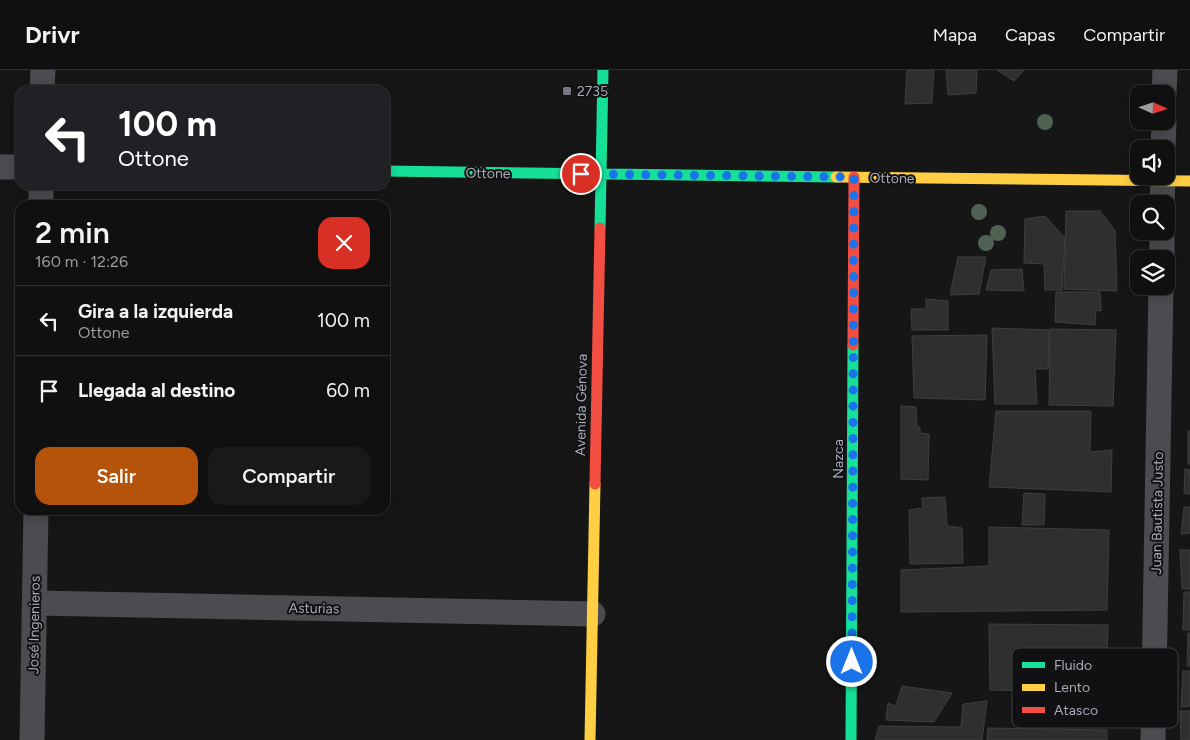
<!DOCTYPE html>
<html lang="es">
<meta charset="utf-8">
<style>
body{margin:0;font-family:Figtree,sans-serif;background:#191919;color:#f1f3f6;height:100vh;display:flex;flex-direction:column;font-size:19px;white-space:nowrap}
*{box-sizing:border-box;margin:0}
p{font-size:16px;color:#9c9d9f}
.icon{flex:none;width:28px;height:28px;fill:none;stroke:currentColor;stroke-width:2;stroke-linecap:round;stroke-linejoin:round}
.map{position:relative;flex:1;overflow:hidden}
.drawer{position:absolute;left:15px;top:130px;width:375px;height:315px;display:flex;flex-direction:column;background:#101010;border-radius:15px;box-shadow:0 2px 12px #0003,0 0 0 1px #303030}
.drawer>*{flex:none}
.top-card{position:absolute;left:15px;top:15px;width:375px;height:105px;border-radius:15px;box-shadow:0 2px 12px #0003,0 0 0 1px #303030;background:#202124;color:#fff;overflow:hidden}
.needle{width:32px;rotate:93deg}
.controls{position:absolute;left:1130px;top:15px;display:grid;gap:10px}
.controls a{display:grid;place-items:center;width:45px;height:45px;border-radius:10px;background:#101010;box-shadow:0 2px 12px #0003,0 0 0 1px #303030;font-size:25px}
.pin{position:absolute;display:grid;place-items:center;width:42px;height:42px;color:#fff;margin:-21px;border:2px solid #fff;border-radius:50%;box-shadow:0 1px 5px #0007}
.me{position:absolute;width:55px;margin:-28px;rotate:0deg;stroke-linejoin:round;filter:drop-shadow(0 0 4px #0008)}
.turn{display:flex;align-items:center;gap:18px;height:105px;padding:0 20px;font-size:22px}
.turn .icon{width:65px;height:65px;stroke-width:2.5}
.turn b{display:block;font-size:35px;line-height:42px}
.round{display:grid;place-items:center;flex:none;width:52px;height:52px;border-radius:15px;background:#191919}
.head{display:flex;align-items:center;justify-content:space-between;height:85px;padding:0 20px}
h1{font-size:30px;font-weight:600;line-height:38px}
.cta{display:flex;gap:10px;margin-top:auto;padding:10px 20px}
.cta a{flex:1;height:58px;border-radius:15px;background:#b45309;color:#fff;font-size:20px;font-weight:600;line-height:58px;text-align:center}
.cta a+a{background:#191919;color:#f1f3f6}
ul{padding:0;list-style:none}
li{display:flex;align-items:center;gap:15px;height:70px;padding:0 20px;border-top:1px solid #303030}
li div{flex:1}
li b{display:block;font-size:19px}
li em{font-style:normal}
header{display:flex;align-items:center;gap:30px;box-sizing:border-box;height:70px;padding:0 25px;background:#101010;border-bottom:1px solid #303030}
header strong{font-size:24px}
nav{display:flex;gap:28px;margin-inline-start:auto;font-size:18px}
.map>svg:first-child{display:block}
.building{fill:#2f2f30;stroke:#3f3f42}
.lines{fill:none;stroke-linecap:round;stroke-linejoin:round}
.street{stroke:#4b4c4f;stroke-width:25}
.fast{stroke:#16e098;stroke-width:11}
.slow{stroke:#ffcf43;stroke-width:11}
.jam{stroke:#f24e42;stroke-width:11}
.tree{fill:#506254}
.route{stroke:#1a73e8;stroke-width:9;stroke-dasharray:0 16.2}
.poi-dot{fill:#75777e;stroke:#111012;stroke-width:2}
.labels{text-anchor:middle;stroke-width:4;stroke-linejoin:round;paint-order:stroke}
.poi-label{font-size:14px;fill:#a8abb6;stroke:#111012;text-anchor:start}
.street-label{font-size:14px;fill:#a8abb6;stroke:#111012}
.key{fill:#111012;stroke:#3e3e43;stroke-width:1}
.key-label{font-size:14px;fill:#a8abb6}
</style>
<header>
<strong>Drivr</strong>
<nav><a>Mapa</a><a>Capas</a><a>Compartir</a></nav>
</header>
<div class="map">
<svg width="1190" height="670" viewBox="0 0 1190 670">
<rect width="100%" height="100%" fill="#161616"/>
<path class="building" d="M907,0H934L932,33L905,34Z
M946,0H977L976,23L948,25Z
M997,0H1024L1014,11Z
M1066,141H1100L1115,161L1117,221L1064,219Z
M1045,146L1065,168L1062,220H1045L1044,194L1024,193L1025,149Z
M958,187H986L979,224L950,225Z
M1022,199L1024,221L986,220L991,200Z
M1056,222H1100L1101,241L1096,240L1095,255L1055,252Z
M926,229L948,231V260H912L911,239H926Z
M992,258L1049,260L1048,299H1035L1037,334H995Z
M1050,259L1116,260L1113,336L1049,335Z
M987,265L985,330L914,328L912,266Z
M901,336L916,337L917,357H920V363L929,364L928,410L901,409Z
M996,341H1091L1090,382L1112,380L1111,422L989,417Z
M1188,361H1190V394H1188Z
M1185,399L1190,400V424L1184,423Z
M1024,423L1045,424L1044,455H1022Z
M945,427L947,456L962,458L963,493L910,494L909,440L923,438L922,428Z
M1184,437H1190V463L1181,464Z
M989,457L1109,460L1107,540L901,542V500L989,496Z
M1180,480H1190V519H1182Z
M1184,522H1190V560H1183Z
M989,554L1108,555L1106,623L1096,622L1094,656L1041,655L1043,621L990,620Z
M1188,563H1190V596H1187Z
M1183,601H1190V636L1181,637Z
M902,616L952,623L934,652L886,650L888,633L896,636Z
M987,631L982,670H875L879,656L961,657L963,634Z
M1180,641H1190V670H1181Z
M988,658L1107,660V670H987Z"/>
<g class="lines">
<path class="street" d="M42,20L43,0
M1164,24L1165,0
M1163,79L1164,51
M0,97H20
M1162,134L1163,106
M41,135V115
M1162,189V161
M35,533L593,544
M32,670L36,440
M1153,670L1161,216"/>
<path class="fast" d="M385,101L836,107
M600,158L603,0
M851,670L853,275"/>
<path class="slow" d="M836,107L1190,111
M590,670L595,414"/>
<path class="jam" d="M853,275L854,107
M595,414L600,158"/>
</g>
<g class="tree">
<circle cx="1045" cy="52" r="8"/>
<circle cx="979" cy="142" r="8"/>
<circle cx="998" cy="163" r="8"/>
<circle cx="986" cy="173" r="8"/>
</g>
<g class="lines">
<path class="route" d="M581,104L854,107L852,592"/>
</g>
<rect class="poi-dot" x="562" y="16" width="10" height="10" rx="2.5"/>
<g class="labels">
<g class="poi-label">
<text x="577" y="26">2735</text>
</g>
<g class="street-label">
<text transform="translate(488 103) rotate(1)" y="5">Ottone</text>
<text transform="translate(892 108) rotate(1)" y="5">Ottone</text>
<text transform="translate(581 335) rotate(-89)" y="5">Avenida Génova</text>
<text transform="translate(838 389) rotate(-90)" y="5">Nazca</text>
<text transform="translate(1157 443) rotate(-89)" y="5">Juan Bautista Justo</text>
<text transform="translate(314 538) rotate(1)" y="5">Asturias</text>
<text transform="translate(34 555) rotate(-89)" y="5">José Ingenieros</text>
</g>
</g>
<rect x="1012" y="578" width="166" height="80" rx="8" class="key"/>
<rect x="1022" y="592" width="23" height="6" fill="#16e098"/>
<rect x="1022" y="614" width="23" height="7" fill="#ffcf43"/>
<rect x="1022" y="637" width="23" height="6" fill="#f24e42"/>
<g class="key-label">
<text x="1054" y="600">Fluido</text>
<text x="1054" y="622">Lento</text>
<text x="1054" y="645">Atasco</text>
</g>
</svg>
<div class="controls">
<a><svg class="needle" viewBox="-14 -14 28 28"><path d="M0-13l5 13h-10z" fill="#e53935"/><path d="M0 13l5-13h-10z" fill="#9c9d9f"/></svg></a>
<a><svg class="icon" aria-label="sound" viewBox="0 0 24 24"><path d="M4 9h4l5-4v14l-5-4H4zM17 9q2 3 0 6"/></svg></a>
<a><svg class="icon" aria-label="search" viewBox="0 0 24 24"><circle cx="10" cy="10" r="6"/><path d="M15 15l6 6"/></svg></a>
<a><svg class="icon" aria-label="layers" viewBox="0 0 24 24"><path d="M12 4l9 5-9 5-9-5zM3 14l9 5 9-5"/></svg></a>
</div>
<div class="pin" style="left:581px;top:104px;background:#d93025"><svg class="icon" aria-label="arrive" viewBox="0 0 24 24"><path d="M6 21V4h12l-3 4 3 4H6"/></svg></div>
<svg class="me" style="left:852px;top:592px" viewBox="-20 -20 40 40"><circle r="17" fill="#1a73e8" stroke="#fff" stroke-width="3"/><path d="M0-11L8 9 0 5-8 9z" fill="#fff"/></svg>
<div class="top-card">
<div class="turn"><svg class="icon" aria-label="left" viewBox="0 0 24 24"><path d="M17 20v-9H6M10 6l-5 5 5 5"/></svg><div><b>100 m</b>Ottone</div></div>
</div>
<section class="drawer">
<div class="head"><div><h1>2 min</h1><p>160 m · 12:26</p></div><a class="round" style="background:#d93025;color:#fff"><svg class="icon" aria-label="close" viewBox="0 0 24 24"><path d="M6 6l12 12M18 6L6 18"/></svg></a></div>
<ul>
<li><svg class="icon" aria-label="left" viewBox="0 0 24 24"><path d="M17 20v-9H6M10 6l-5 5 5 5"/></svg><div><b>Gira a la izquierda</b><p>Ottone</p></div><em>100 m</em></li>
<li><svg class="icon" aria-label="arrive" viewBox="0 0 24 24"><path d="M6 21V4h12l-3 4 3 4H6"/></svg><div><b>Llegada al destino</b></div><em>60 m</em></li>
</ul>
<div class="cta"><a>Salir</a><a>Compartir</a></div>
</section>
</div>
